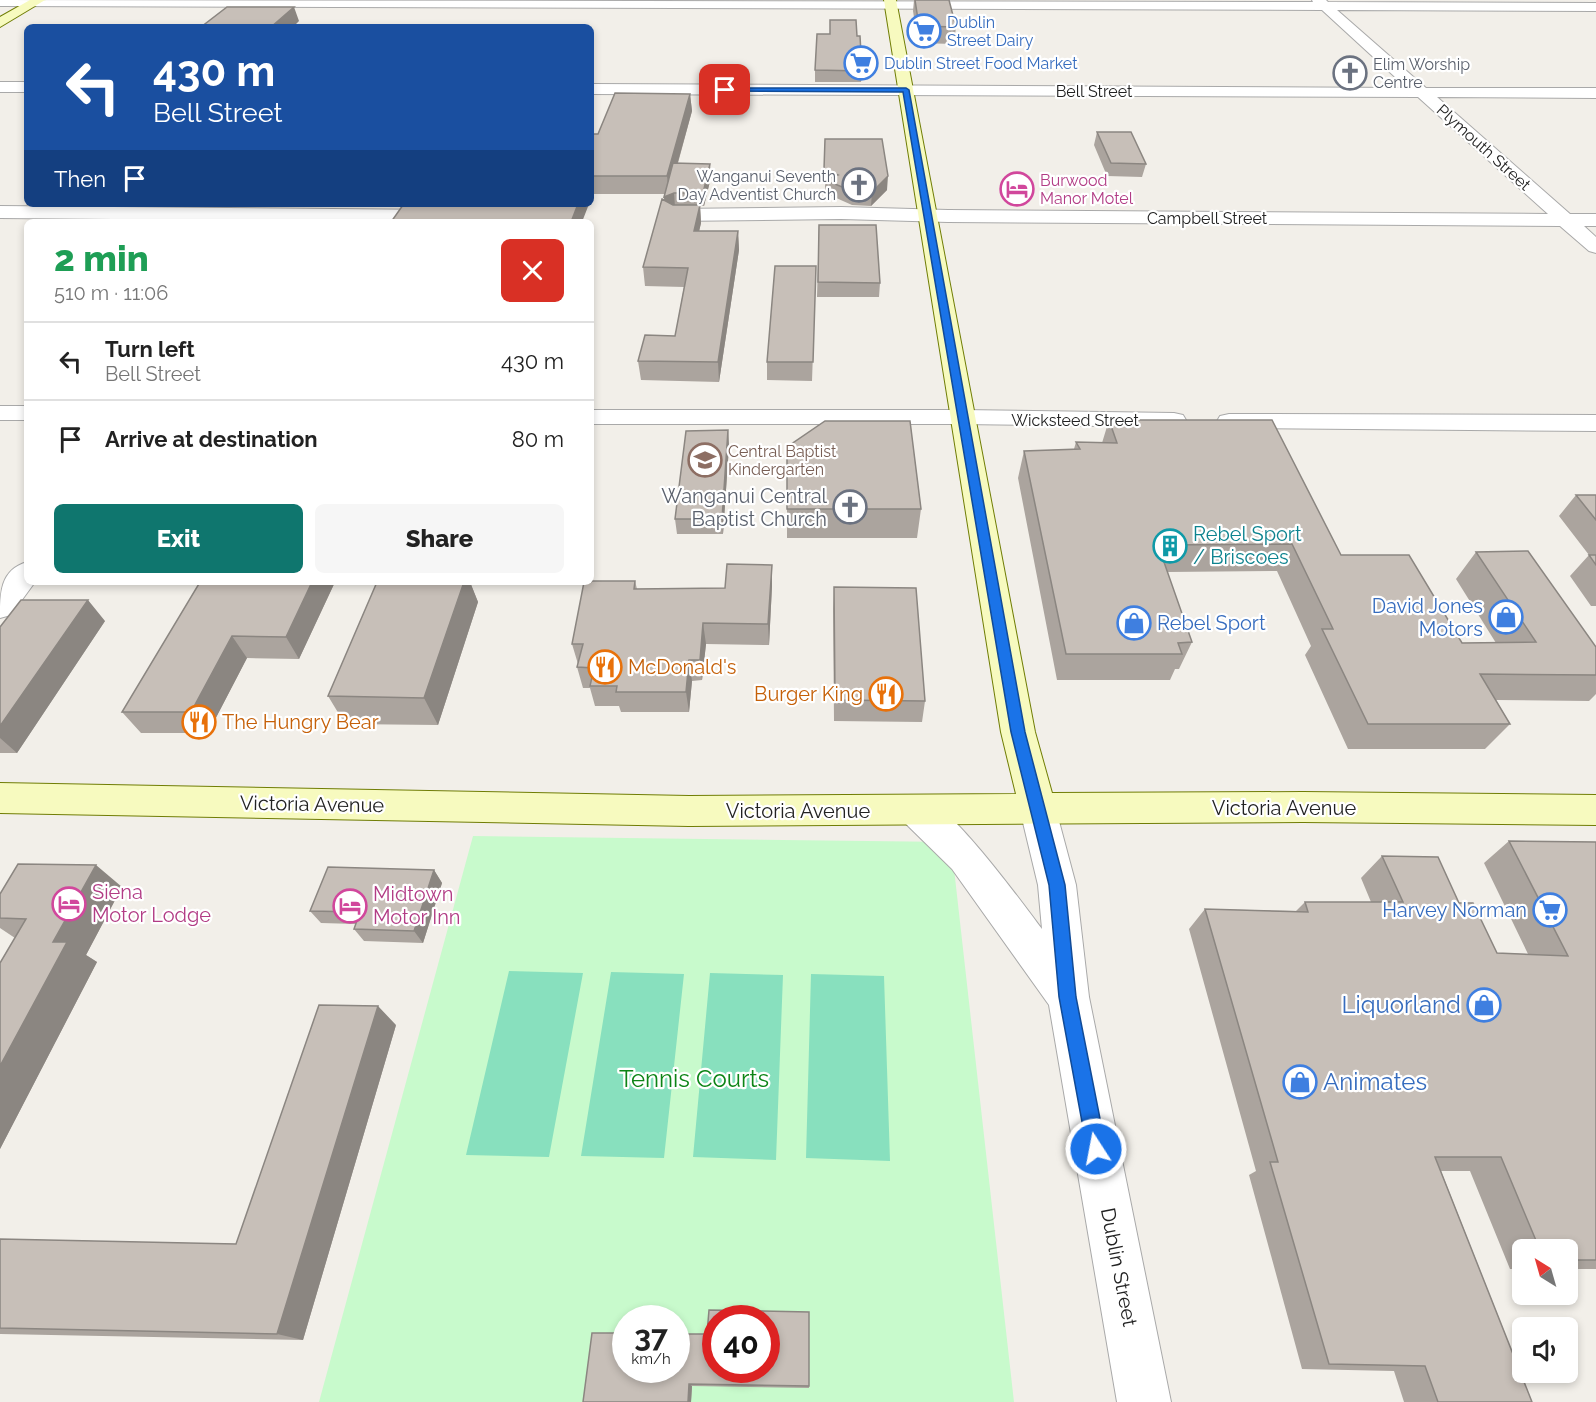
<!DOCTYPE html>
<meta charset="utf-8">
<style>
body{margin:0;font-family:Raleway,sans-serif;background:#f6f6f6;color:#222;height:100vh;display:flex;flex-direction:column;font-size:22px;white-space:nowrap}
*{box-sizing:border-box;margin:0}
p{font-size:20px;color:#767676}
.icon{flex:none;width:33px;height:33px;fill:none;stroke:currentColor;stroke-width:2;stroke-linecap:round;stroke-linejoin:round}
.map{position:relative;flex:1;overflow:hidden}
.details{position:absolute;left:24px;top:219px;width:570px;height:366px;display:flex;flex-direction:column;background:#fff;border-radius:9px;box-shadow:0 3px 9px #0003}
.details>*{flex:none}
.top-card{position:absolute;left:24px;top:24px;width:570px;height:183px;border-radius:9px;box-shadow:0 3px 9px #0003;background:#1a4fa0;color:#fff;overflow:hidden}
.needle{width:39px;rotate:323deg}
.buttons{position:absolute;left:1512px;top:1239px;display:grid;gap:12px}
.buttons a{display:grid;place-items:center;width:66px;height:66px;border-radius:9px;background:#fff;box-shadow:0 3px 9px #0003;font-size:30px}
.speed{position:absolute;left:612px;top:1305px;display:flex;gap:12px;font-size:30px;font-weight:700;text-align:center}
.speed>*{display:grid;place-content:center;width:78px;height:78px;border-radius:50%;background:#fff;box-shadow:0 3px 9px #0003;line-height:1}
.speed small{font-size:15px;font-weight:400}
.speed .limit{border:9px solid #d22;background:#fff;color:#111}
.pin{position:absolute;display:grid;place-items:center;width:51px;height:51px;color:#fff;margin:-26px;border-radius:12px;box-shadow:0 3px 9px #0006}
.me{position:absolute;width:66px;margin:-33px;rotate:349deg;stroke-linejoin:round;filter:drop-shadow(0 0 4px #0008)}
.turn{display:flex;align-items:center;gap:21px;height:126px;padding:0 30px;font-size:27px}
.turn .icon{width:78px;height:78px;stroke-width:2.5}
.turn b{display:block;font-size:42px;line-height:51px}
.then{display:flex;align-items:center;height:57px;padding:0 30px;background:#0003;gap:12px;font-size:22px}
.round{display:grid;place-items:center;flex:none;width:63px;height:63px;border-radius:9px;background:#f6f6f6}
.headline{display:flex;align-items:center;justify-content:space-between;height:102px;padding:0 30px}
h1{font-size:36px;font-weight:800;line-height:45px;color:#1e9e55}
.cta{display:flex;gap:12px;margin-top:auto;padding:12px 30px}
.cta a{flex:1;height:69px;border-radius:9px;background:#0f766e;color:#fff;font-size:24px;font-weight:800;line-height:69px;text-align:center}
.cta a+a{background:#f6f6f6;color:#222}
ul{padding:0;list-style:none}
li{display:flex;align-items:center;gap:18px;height:78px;padding:0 30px;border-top:2px solid #e0e0e0}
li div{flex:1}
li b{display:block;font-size:22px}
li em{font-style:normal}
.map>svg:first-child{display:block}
.park{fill:#c8facc;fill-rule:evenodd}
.pitch{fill:#88e0be}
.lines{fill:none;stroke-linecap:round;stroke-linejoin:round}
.minor-casing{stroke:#a9a9a9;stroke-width:2}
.tertiary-casing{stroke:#a9a9a9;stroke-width:2}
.secondary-casing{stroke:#707d05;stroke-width:2}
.minor{fill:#fff;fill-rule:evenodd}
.tertiary{fill:#fff;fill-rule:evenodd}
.secondary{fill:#f7fabf;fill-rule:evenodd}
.wall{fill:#aba49e}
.shaded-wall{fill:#8b8681}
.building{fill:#c7bfb8;stroke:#8b8681;stroke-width:1.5;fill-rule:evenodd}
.route{fill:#1a73e8;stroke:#114b97;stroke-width:1.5}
.labels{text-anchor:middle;stroke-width:4.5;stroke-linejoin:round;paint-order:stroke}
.far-shop-label{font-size:16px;fill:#366cbe;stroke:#fff;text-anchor:start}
.far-worship-label{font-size:16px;fill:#5b616d;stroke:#fff;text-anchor:start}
.far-street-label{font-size:16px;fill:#222;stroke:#fff}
.far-hotel-label{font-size:16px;fill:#b23c85;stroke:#fff;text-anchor:start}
.far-education-label{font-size:16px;fill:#785e54;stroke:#fff;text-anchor:start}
.worship-label{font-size:20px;fill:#5b616d;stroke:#fff;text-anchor:end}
.culture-label{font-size:20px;fill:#0d838f;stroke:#fff;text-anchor:start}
.shop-label{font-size:20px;fill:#366cbe;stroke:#fff;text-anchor:end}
.food-label{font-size:20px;fill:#c56008;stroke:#fff;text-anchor:start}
.street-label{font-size:20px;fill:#222;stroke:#fff}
.hotel-label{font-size:20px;fill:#b23c85;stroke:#fff;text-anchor:start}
.near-shop-label{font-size:24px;fill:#366cbe;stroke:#fff;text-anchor:end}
.near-park-label{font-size:24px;fill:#0c8416;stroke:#fff}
</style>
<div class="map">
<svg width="1596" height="1402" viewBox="0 0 1596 1402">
<rect width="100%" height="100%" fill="#f2efe9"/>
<path class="park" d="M473,836L951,842L1014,1402H319ZM626,1318H676V1370H626ZM716,1318H766V1370H716Z"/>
<path class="pitch" d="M509,971L583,973L549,1157L466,1155Z
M611,972L684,974L664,1158L581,1156Z
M710,973L783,975L776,1160L693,1157Z
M811,974L884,976L890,1161L806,1158Z"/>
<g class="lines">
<defs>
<path id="minor" d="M0,0L1313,2L1312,0H1326L1328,2L1596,3V11L1337,10L1426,88H1596V98L1437,97L1570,214H1596V226H1584L1596,237V253L1589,251L1560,226L948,222L841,219L675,221L668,219L665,215L668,211L675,209L841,207L948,210L1548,214L1418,97L591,94V84L1407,88L1322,10L0,6Z
M0,82H27V92H0Z
M0,206L439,210L446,212L449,216L446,220L439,222L0,218Z
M0,406H27V420H0Z
M591,410H962L1174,413L1183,415L1186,420L1183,425L1174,427L962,424H591Z
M1229,414L1596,415V431L1229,428L1220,426L1217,421L1220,416Z
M27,562V582H35L11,615L0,618C0,593 0,570 27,562Z"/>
<path id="tertiary" d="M1038,795L1051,799L1056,810L1076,885L1089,997L1171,1402H1117L1049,1005L952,869L904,822L899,811L904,800C908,799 914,796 918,796C946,797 1023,904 1042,929L1038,885L1020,810L1025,799Z"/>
<path id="secondary" d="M30,0H45L0,27V17Z
M884,0H896L1035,732L1052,793L1303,792L1596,795V825L1303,822L689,826L0,813V783L689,796L1016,794L1001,732Z"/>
</defs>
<use href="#minor" class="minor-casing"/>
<use href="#tertiary" class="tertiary-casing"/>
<use href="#secondary" class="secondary-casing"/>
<use href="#minor" class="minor"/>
<use href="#tertiary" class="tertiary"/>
<use href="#secondary" class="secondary"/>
</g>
<path class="wall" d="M914,0H949L956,27L954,44L918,43L913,11Z
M857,36L862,71L861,82H815V70Z
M690,94L692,111L678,163L711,177L704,206H700L701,223L699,231H738L739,250L719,382L641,380L638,361L675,336L684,287L645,286L643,267L664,200L665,194H593L591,199V134H598Z
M1097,132L1146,164L1142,177L1107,176L1094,145Z
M825,139L887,190L871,206L852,205L825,193V182H824Z
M819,225L880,283L879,297H817Z
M816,266L812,381L767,380V362Z
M1109,420L1341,555L1462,643H1496L1456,579L1476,552L1596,647V694L1589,701L1496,700L1510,724L1485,749H1348L1305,655L1311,646L1277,571L1167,572L1192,642L1179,669H1175L1170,680H1057L1018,478L1024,451L1074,449L1076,442L1102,443Z
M728,430L729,446L723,534H677L675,519Z
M1576,495H1596V606H1591L1570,576L1589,555L1559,516Z
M787,509H921L917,538H787Z
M772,565V586L769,645L706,644L702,680L692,681L689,712H621L619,706H595L590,688H583L577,667L578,664L572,644L635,581L637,589L725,588Z
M200,582H335L299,659L247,658L208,733H141L122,712Z
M377,582H470L478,602L438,725L345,724L328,696Z
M834,587L925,701L922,722L834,721L833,609Z
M105,621L17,753H0V627Z
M1509,841L1596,842V1269H1568V1250H1522V1269H1510L1470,1171H1441L1532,1402H1404L1394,1371L1302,1369L1249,1175L1256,1171L1189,929L1205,909L1296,911L1305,902H1371L1361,878L1382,856L1459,903L1497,953L1528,954L1484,863Z
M434,870L442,883L423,943L364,941L354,929L356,924L321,923L310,911Z
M122,887L86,955L97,962L0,1149V963L15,938L0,928V894Z
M396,1025L303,1340L0,1334V1239L236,1244Z
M592,1333L809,1386V1388L692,1386L691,1402H583Z"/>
<path class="shaded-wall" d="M294,7L299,21L293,27H271Z
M690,94L692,111L669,194L667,176Z
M710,164L711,177L704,206L703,193Z
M888,176L887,190L871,206L872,192Z
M591,184L593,194L591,199Z
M674,193L675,207L665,211L664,197Z
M578,204H589L582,222H571Z
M700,205L701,223L695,249L694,231Z
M738,231L739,250L719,382L718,362Z
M591,254L593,266L591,272Z
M728,430L729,446L723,534L722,519Z
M772,565V586L769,645L768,624Z
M312,582H335L299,659L286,637Z
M464,582H470L478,602L438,725L424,698Z
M88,600L105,621L17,753L0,738V726Z
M703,623L706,644L702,680L700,660Z
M232,636L247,658L208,733L191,712Z
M689,660L692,681L689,712L686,692Z
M96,865L122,887L86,955L97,962L0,1149V1066L53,942Z
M434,870L442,883L423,943L414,931Z
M378,1006L396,1025L303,1340L277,1334Z
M689,1384L692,1386L691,1402H688Z"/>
<path class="building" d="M915,0H949L956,27L919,26Z
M227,7H294L271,27H201Z
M830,20H856L857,36H860L862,71L815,70L817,34H830Z
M615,93L690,94L667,176H591V134H598Z
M1097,132H1131L1146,164L1111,163Z
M825,139H882L888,176L872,192L852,191L825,180L838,175L824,169Z
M673,163L710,164L703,193H674L664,197Z
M662,199L673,205H700L694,231H738L718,362L638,361L645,335L675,336L688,268L643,267Z
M443,204H578L571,222H391L403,205H440Z
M819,225H876L880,283L818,282Z
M775,266H816L813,362H767Z
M1109,420H1272L1341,555H1409L1462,643L1536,642L1476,552L1528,551L1596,647V675L1480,674L1510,724H1368L1322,629H1333L1292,544L1158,545L1192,642L1178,643L1182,654H1066L1024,451L1080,449L1076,442L1117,443Z
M825,421H910L921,509H787V447Z
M728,430L722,519H675L686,431Z
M1576,495H1596V520Z
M1589,555H1596V565Z
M727,564L772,565L768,624L703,623L700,660H689L686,692H616L617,686H590L594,668L577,667L583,644H572L584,582H591V581H635L634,589L725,588Z
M200,582H312L286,637L232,636L191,712H122Z
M377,582H464L424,698L328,696Z
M834,587L916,588L925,701L835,700Z
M21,600H88L0,726V627Z
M1509,841L1596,842V1260H1568V1250H1540L1501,1157H1435L1532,1402H1438L1425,1366L1329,1364L1270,1162H1278L1205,909L1308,912L1305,902H1403L1382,856L1438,857L1459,903H1473L1497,953L1568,956Z
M18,864L96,865L53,942H67L0,1066V963L26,919L0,918V894Z
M328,867L434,870L414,931L354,929L360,912L310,911Z
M319,1005L378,1006L277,1334L0,1328V1239L236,1244Z
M709,1310L809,1312V1386L689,1384L688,1402H583L592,1333H626V1370H676V1334H707ZM716,1318H766V1370H716Z"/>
<path class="route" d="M725,88H906L909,90L1025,732L1065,885L1076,997L1106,1149L1103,1156L1096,1159L1090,1156L1087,1149L1059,997L1049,885L1011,732L903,92L723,91Z"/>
<defs>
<symbol id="supermarket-ring" viewBox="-11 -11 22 22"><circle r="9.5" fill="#fff" stroke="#3f7fe0" stroke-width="1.5"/><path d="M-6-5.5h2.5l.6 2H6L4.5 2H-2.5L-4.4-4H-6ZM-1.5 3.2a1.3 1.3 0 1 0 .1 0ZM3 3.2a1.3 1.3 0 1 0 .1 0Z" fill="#3f7fe0"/></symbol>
<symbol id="church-ring" viewBox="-11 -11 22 22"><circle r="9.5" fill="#fff" stroke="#6b7280" stroke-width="1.5"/><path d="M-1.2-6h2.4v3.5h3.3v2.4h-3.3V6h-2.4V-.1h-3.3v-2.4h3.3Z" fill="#6b7280"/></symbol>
<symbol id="hotel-ring" viewBox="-11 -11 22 22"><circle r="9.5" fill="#fff" stroke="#d1479c" stroke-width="1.5"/><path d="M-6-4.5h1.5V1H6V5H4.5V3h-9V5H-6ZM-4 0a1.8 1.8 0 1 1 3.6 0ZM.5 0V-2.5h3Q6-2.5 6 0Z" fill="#d1479c"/></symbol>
<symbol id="school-ring" viewBox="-11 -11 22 22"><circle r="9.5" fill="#fff" stroke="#8d6e63" stroke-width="1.5"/><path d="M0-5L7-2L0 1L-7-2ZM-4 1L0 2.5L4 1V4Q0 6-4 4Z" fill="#8d6e63"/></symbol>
<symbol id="building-ring" viewBox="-11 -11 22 22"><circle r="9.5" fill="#fff" stroke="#0f9aa8" stroke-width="1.5"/><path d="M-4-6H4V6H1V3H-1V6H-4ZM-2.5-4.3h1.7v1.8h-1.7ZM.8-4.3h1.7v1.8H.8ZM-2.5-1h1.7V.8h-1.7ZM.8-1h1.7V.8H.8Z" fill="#0f9aa8"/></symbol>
<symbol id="shop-ring" viewBox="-11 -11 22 22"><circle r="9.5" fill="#fff" stroke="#3f7fe0" stroke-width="1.5"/><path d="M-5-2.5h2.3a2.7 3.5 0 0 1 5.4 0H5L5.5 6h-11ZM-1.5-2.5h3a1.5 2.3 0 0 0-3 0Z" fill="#3f7fe0"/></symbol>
<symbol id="restaurant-ring" viewBox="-11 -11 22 22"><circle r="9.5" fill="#fff" stroke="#e8710a" stroke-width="1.5"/><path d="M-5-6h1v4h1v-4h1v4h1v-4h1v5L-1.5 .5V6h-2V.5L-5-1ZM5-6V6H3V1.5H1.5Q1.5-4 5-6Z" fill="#e8710a"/></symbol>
</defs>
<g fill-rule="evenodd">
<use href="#supermarket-ring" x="905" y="12" width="38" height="38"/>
<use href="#supermarket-ring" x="842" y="44" width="38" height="38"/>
<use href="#church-ring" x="1331" y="54" width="38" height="38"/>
<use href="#church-ring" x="840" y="166" width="38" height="38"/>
<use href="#hotel-ring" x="998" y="170" width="38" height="38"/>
<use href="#school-ring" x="686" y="441" width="38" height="38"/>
<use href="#church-ring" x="831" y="488" width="38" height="38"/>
<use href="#building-ring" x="1151" y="527" width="38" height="38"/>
<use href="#shop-ring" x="1487" y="598" width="38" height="38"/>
<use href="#shop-ring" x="1115" y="604" width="38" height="38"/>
<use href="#restaurant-ring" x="586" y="648" width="38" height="38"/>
<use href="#restaurant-ring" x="867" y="675" width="38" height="38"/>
<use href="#restaurant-ring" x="180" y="703" width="38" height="38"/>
<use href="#hotel-ring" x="50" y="885" width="38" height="38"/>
<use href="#hotel-ring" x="331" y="887" width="38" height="38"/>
<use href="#supermarket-ring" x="1531" y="891" width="38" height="38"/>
<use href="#shop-ring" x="1465" y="986" width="38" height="38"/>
<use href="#shop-ring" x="1281" y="1063" width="38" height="38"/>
</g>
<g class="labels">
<g class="far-shop-label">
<text x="947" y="28">Dublin<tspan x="947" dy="18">Street Dairy</tspan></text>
<text x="884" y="69">Dublin Street Food Market</text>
</g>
<g class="far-worship-label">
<text x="1373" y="70">Elim Worship<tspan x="1373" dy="18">Centre</tspan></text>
<text x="836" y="182" text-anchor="end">Wanganui Seventh<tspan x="836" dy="18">Day Adventist Church</tspan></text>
</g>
<g class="far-street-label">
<text x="1094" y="97">Bell Street</text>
<text transform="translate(1484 147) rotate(42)" y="6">Plymouth Street</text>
<text x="1207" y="224">Campbell Street</text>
<text x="1075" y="426">Wicksteed Street</text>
</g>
<g class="far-hotel-label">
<text x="1040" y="186">Burwood<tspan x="1040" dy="18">Manor Motel</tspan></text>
</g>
<g class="far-education-label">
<text x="728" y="457">Central Baptist<tspan x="728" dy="18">Kindergarten</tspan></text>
</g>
<g class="worship-label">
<text x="827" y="503">Wanganui Central<tspan x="827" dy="23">Baptist Church</tspan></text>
</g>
<g class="culture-label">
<text x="1193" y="541">Rebel Sport<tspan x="1193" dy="23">/ Briscoes</tspan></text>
</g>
<g class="shop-label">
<text x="1483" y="613">David Jones<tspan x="1483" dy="23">Motors</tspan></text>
<text x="1157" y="630" text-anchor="start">Rebel Sport</text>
<text x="1527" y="917">Harvey Norman</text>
</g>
<g class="food-label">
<text x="628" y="674">McDonald's</text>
<text x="863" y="701" text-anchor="end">Burger King</text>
<text x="222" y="729">The Hungry Bear</text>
</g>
<g class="street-label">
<text transform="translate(312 804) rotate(1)" y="7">Victoria Avenue</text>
<text x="1284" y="815">Victoria Avenue</text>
<text x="798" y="818">Victoria Avenue</text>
<text transform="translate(1119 1267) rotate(79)" y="7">Dublin Street</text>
</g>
<g class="hotel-label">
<text x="92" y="899">Siena<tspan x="92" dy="23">Motor Lodge</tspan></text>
<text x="373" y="901">Midtown<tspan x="373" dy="23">Motor Inn</tspan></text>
</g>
<g class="near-shop-label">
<text x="1461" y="1013">Liquorland</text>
<text x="1323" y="1090" text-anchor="start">Animates</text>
</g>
<g class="near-park-label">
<text x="694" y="1087">Tennis Courts</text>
</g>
</g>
</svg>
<div class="buttons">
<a><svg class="needle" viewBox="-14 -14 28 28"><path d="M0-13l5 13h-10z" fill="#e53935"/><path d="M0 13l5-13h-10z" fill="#767676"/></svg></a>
<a><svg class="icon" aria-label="sound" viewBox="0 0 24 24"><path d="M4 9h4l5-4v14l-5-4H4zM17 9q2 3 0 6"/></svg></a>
</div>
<div class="speed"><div>37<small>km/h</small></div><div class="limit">40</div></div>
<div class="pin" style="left:725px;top:90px;background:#d93025"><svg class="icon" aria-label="arrive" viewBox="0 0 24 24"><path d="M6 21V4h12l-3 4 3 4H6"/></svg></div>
<svg class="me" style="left:1096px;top:1149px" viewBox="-20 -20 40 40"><circle r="17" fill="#1a73e8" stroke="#fff" stroke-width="3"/><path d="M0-11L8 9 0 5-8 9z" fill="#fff"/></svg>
<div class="top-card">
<div class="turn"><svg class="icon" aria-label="left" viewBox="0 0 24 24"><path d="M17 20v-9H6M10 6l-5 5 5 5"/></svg><div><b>430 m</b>Bell Street</div></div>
<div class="then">Then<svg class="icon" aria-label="arrive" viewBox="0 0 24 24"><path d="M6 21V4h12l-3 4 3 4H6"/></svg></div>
</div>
<section class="details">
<div class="headline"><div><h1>2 min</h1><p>510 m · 11:06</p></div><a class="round" style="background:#d93025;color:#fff"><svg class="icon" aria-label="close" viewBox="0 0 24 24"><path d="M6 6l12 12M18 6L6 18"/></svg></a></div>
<ul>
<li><svg class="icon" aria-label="left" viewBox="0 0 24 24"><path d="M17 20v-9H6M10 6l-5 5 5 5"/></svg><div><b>Turn left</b><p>Bell Street</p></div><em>430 m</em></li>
<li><svg class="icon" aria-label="arrive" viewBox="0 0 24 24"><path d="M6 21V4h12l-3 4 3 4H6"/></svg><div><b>Arrive at destination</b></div><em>80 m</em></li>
</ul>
<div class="cta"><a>Exit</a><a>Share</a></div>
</section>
</div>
